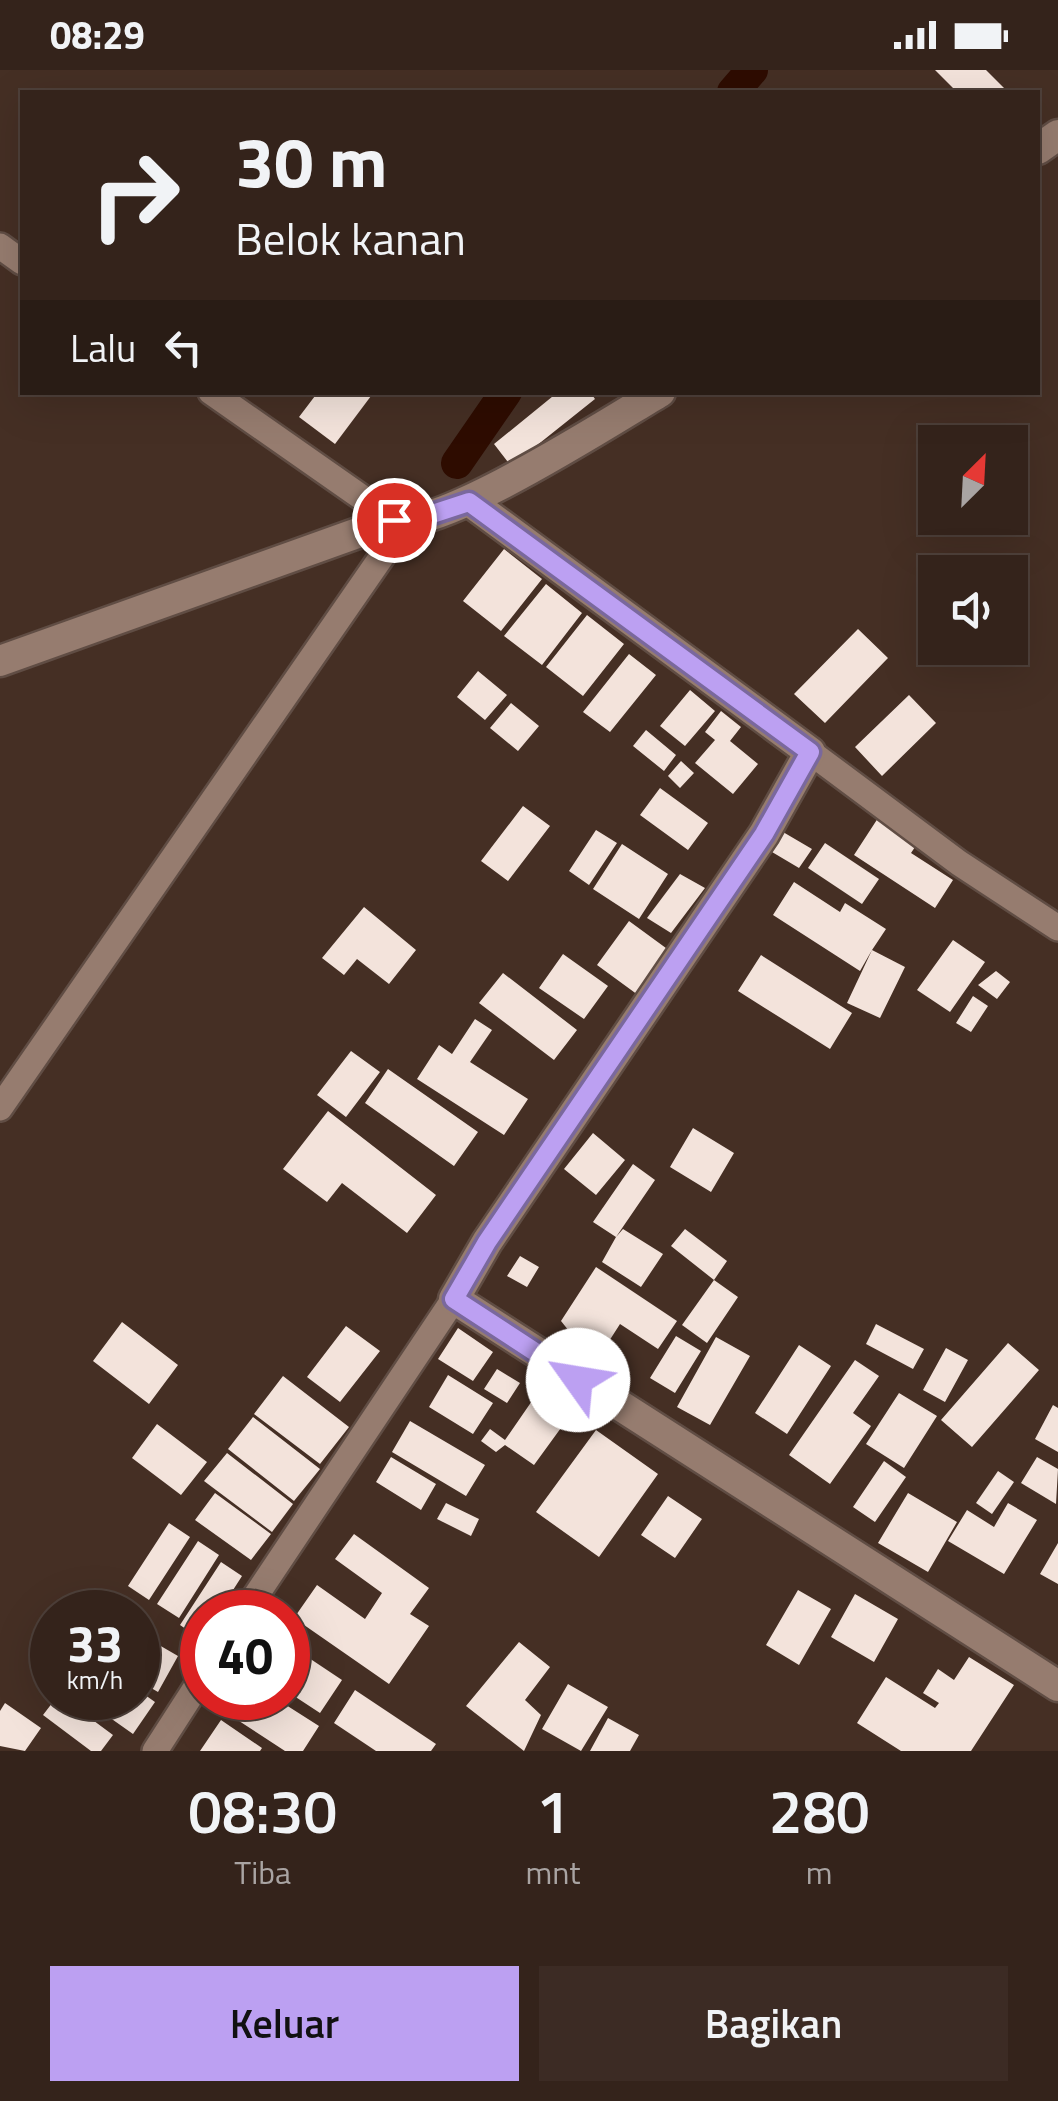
<!DOCTYPE html>
<html lang="id">
<style>
body{margin:0;font-family:"Titillium Web",sans-serif;background:#3c2b24;color:#f1f3f6;height:100vh;display:flex;flex-direction:column;font-size:38px;white-space:nowrap}
*{box-sizing:border-box;margin:0}
p{font-size:32px;color:#a9a4a3}
.icon{flex:none;width:55px;height:55px;fill:none;stroke:currentColor;stroke-width:2;stroke-linecap:round;stroke-linejoin:round}
.map{position:relative;height:1681px;overflow:hidden}
.details{display:flex;flex-direction:column;background:#34231b;flex:1}
.details>*{flex:none}
.banner{position:absolute;left:20px;top:20px;width:1020px;height:305px;border-radius:0px;box-shadow:0 10px 40px #0002,0 0 0 2px #4e403a;background:#34231b;color:#f1f3f6;overflow:hidden}
.needle{width:65px;rotate:24deg}
.tools{position:absolute;left:918px;top:355px;display:grid;gap:20px}
.tools a{display:grid;place-items:center;width:110px;height:110px;border-radius:0px;background:#34231b;box-shadow:0 10px 40px #0002,0 0 0 2px #4e403a;font-size:50px}
.speed{position:absolute;left:30px;top:1520px;display:flex;gap:20px;font-size:50px;font-weight:700;text-align:center}
.speed>*{display:grid;place-content:center;width:130px;height:130px;border-radius:50%;background:#34231b;box-shadow:0 10px 40px #0002,0 0 0 2px #4e403a;line-height:1}
.speed small{font-size:25px;font-weight:400}
.speed .limit{border:15px solid #d22;background:#fff;color:#111}
.pin{position:absolute;display:grid;place-items:center;width:85px;height:85px;color:#fff;margin:-42px;border:5px solid #fff;border-radius:50%;box-shadow:0 2px 10px #0007}
.me{position:absolute;width:110px;margin:-55px;rotate:302deg;stroke-linejoin:round;filter:drop-shadow(0 0 8px #0008)}
.turn{display:flex;align-items:center;gap:35px;height:210px;padding:0 50px;font-size:45px}
.turn .icon{width:130px;height:130px;stroke-width:2.5}
.turn b{display:block;font-size:70px;line-height:85px}
.then{display:flex;align-items:center;height:95px;padding:0 50px;background:#0003;gap:20px;font-size:38px}
.eta{display:flex;justify-content:space-evenly;align-items:center;height:170px;text-align:center}
.eta b{font-size:60px;font-weight:600;line-height:70px}
.primary-button{display:flex;gap:20px;margin-top:auto;padding:20px 50px}
.primary-button a{flex:1;height:115px;border-radius:0px;background:#bca0f2;color:#111;font-size:40px;font-weight:600;line-height:115px;text-align:center}
.primary-button a+a{background:#3c2b24;color:#f1f3f6}
.status{display:flex;justify-content:space-between;align-items:center;height:70px;padding:0 50px;background:#34231b;direction:ltr}
.status svg{height:28px;fill:currentColor}
.map>svg:first-child{display:block}
.lines{fill:none;stroke-linecap:round;stroke-linejoin:round}
.canal{stroke:#2e0c00;stroke-width:32}
.building{fill:#f3e3db}
.street-casing{stroke:#604d44;stroke-width:30}
.secondary-casing{stroke:#604d44;stroke-width:35}
.street{stroke:#967c6f;stroke-width:25}
.secondary{stroke:#967c6f;stroke-width:30}
.route-casing{stroke:#7a689d;stroke-width:25}
.route{stroke:#bca0f2;stroke-width:18}
</style>
<div class="status"><b>08:29</b><svg viewBox="0 0 49 12"><path d="M0 12V9h3v3zM5 12V6h3v6zM10 12V3h3v9zM15 12V0h3v12zM26 1h20v11H26zM47 4h2v5h-2z"/></svg></div>
<div class="map">
<svg width="1058" height="1681" viewBox="0 0 1058 1681">
<rect width="100%" height="100%" fill="#452f24"/>
<g class="lines">
<path class="canal" d="M733,22L752,0
M457,393L506,322"/>
</g>
<path class="building" d="M935,0H986L1008,22H957Z
M318,322H374L335,374L299,347Z
M558,322H590L595,329L511,396L494,374Z
M504,479L542,509L501,561L463,531Z
M546,514L582,543L542,595L504,566Z
M587,545L624,574L583,626L546,597Z
M858,559L888,588L825,653L794,624Z
M629,584L656,605L610,662L583,642Z
M478,601L507,625L485,650L457,627Z
M690,620L715,641L685,676L660,656Z
M909,625L936,653L882,706L855,677Z
M511,633L539,656L518,681L490,658Z
M721,641L741,657L730,671L758,694L733,724L695,693L715,670L705,662Z
M646,660L676,685L664,701L633,676Z
M681,691L694,703L680,718L668,706Z
M660,718L708,753L688,780L640,745Z
M523,736L550,756L508,811L481,791Z
M880,745L919,771L911,783L953,810L935,838L854,785Z
M596,760L617,773L589,815L569,801Z
M783,762L812,779L799,798L772,782Z
M825,773L879,809L862,834L808,798Z
M622,774L668,804L639,849L593,819Z
M680,804L705,818L671,863L647,848Z
M794,812L840,842L845,833L886,859L872,880L905,897L880,948L847,933L872,880L860,901L773,845Z
M364,837L416,880L389,914L357,889L344,905L322,888Z
M629,851L670,881L638,925L597,895Z
M953,870L985,892L950,942L917,920Z
M563,884L608,916L584,949L539,918Z
M761,885L852,943L830,979L738,921Z
M996,901L1010,912L997,929L978,915Z
M503,903L577,960L554,990L479,933Z
M973,926L988,936L971,962L956,953Z
M475,949L492,960L470,992L528,1029L504,1065L417,1009L439,975L452,984Z
M351,981L380,1002L346,1047L317,1025Z
M388,999L478,1062L454,1096L365,1033Z
M328,1041L436,1125L407,1163L342,1113L327,1132L283,1099Z
M693,1058L734,1083L711,1122L670,1097Z
M593,1063L625,1090L596,1125L564,1099Z
M633,1094L655,1110L616,1167L623,1159L663,1184L641,1217L602,1192L616,1167L593,1152Z
M685,1159L727,1191L714,1210L671,1176Z
M520,1186L539,1197L527,1217L507,1206Z
M596,1197L677,1251L658,1279L620,1254L588,1304L565,1289L577,1271L561,1251Z
M714,1210L738,1227L707,1273L682,1255Z
M122,1252L178,1295L149,1334L93,1291Z
M876,1254L924,1279L913,1299L866,1274Z
M346,1256L380,1281L340,1332L307,1307Z
M458,1258L493,1282L473,1311L438,1289Z
M676,1266L701,1281L675,1323L650,1308Z
M716,1267L750,1286L710,1355L677,1337Z
M1008,1273L1039,1300L972,1377L941,1350Z
M799,1275L831,1296L787,1364L755,1343Z
M946,1278L968,1290L945,1332L923,1320Z
M855,1290L879,1306L853,1343L871,1356L830,1414L789,1385Z
M497,1299L520,1313L507,1333L484,1319Z
M448,1305L493,1333L473,1364L429,1337Z
M283,1306L349,1357L320,1394L254,1344Z
M899,1323L937,1346L904,1398L866,1374Z
M534,1328L566,1351L534,1395L505,1375L496,1382L481,1371L490,1359L505,1370Z
M1053,1335L1058,1338V1382L1035,1369Z
M253,1347L320,1399L294,1431L228,1379Z
M410,1351L485,1395L466,1426L392,1382Z
M157,1354L207,1392L181,1425L132,1388Z
M596,1360L658,1404L599,1487L536,1442Z
M227,1383L293,1434L272,1462L204,1411Z
M391,1387L436,1414L421,1440L376,1412Z
M1037,1387L1058,1399L1056,1434L1021,1413Z
M884,1391L906,1407L875,1452L853,1437Z
M998,1401L1014,1412L992,1444L976,1433Z
M215,1423L271,1464L251,1490L195,1450Z
M908,1423L957,1452L928,1502L878,1473Z
M668,1426L702,1449L675,1488L641,1465Z
M446,1433L479,1449L471,1466L437,1449Z
M1008,1433L1037,1450L1004,1504L948,1471L967,1440L994,1457Z
M169,1453L190,1467L149,1530L128,1516Z
M354,1464L429,1518L410,1544L429,1556L389,1614L294,1548L317,1515L365,1549L382,1523L335,1489Z
M198,1471L219,1485L179,1548L157,1534Z
M1058,1473V1514L1040,1504Z
M221,1492L242,1506L219,1542H202V1570L180,1555Z
M798,1520L831,1539L799,1595L766,1575Z
M855,1524L898,1549L874,1592L831,1567Z
M138,1563L152,1571L138,1598Z
M519,1572L550,1597L525,1630L541,1645L524,1681L466,1636Z
M288,1574L342,1610L320,1643L288,1622Z
M159,1575L178,1586L158,1622L139,1611Z
M969,1587L1014,1615L971,1681H901L857,1653L886,1607L935,1638L939,1633L923,1623L938,1599L954,1610Z
M568,1614L608,1637L581,1681L542,1659Z
M138,1620L155,1632L133,1664L82,1628H138Z
M355,1620L436,1674L431,1681H376L334,1653Z
M56,1628H63L113,1665L101,1681H91L43,1645Z
M222,1628H275L319,1656L303,1681H285L216,1636Z
M5,1633L41,1658L25,1681L0,1676V1641Z
M608,1648L639,1665L630,1681H590Z
M221,1650L262,1678L260,1681H200Z"/>
<g class="lines">
<defs>
<path id="street" d="M0,176L22,192
M211,322L394,450
M810,682L959,793L1058,858
M0,1038L405,453
M245,1542L454,1229
M155,1681L202,1608"/>
<path id="secondary" d="M1038,79L1058,65
M469,431L810,682L764,764L487,1172L454,1229L1058,1616
M0,591L394,450C438,463 614,349 660,322"/>
</defs>
<use href="#street" class="street-casing"/>
<use href="#secondary" class="secondary-casing"/>
<use href="#street" class="street"/>
<use href="#secondary" class="secondary"/>
</g>
<g class="lines">
<defs>
<path id="route" d="M394,450L405,453L469,432L810,682L764,764L487,1172L454,1229L578,1310"/>
</defs>
<use href="#route" class="route-casing"/>
<use href="#route" class="route"/>
</g>
</svg>
<div class="tools">
<a><svg class="needle" viewBox="-14 -14 28 28"><path d="M0-13l5 13h-10z" fill="#e53935"/><path d="M0 13l5-13h-10z" fill="#a9a4a3"/></svg></a>
<a><svg class="icon" aria-label="sound" viewBox="0 0 24 24"><path d="M4 9h4l5-4v14l-5-4H4zM17 9q2 3 0 6"/></svg></a>
</div>
<div class="speed"><div>33<small>km/h</small></div><div class="limit">40</div></div>
<div class="pin" style="left:394px;top:450px;background:#d93025"><svg class="icon" aria-label="arrive" viewBox="0 0 24 24"><path d="M6 21V4h12l-3 4 3 4H6"/></svg></div>
<svg class="me" style="left:578px;top:1310px" viewBox="-20 -20 40 40"><circle r="19" fill="#fff"/><path d="M0-13L10 11 0 6-10 11z" fill="#bca0f2"/></svg>
<div class="banner">
<div class="turn"><svg class="icon" aria-label="right" viewBox="0 0 24 24"><path d="M7 20v-9h11M14 6l5 5-5 5"/></svg><div><b>30 m</b>Belok kanan</div></div>
<div class="then">Lalu<svg class="icon" aria-label="left" viewBox="0 0 24 24"><path d="M17 20v-9H6M10 6l-5 5 5 5"/></svg></div>
</div>
</div>
<section class="details">
<div class="eta">
<div><b>08:30</b><p>Tiba</p></div>
<div><b>1</b><p>mnt</p></div>
<div><b>280</b><p>m</p></div>
</div>
<div class="primary-button"><a>Keluar</a><a>Bagikan</a></div>
</section>
